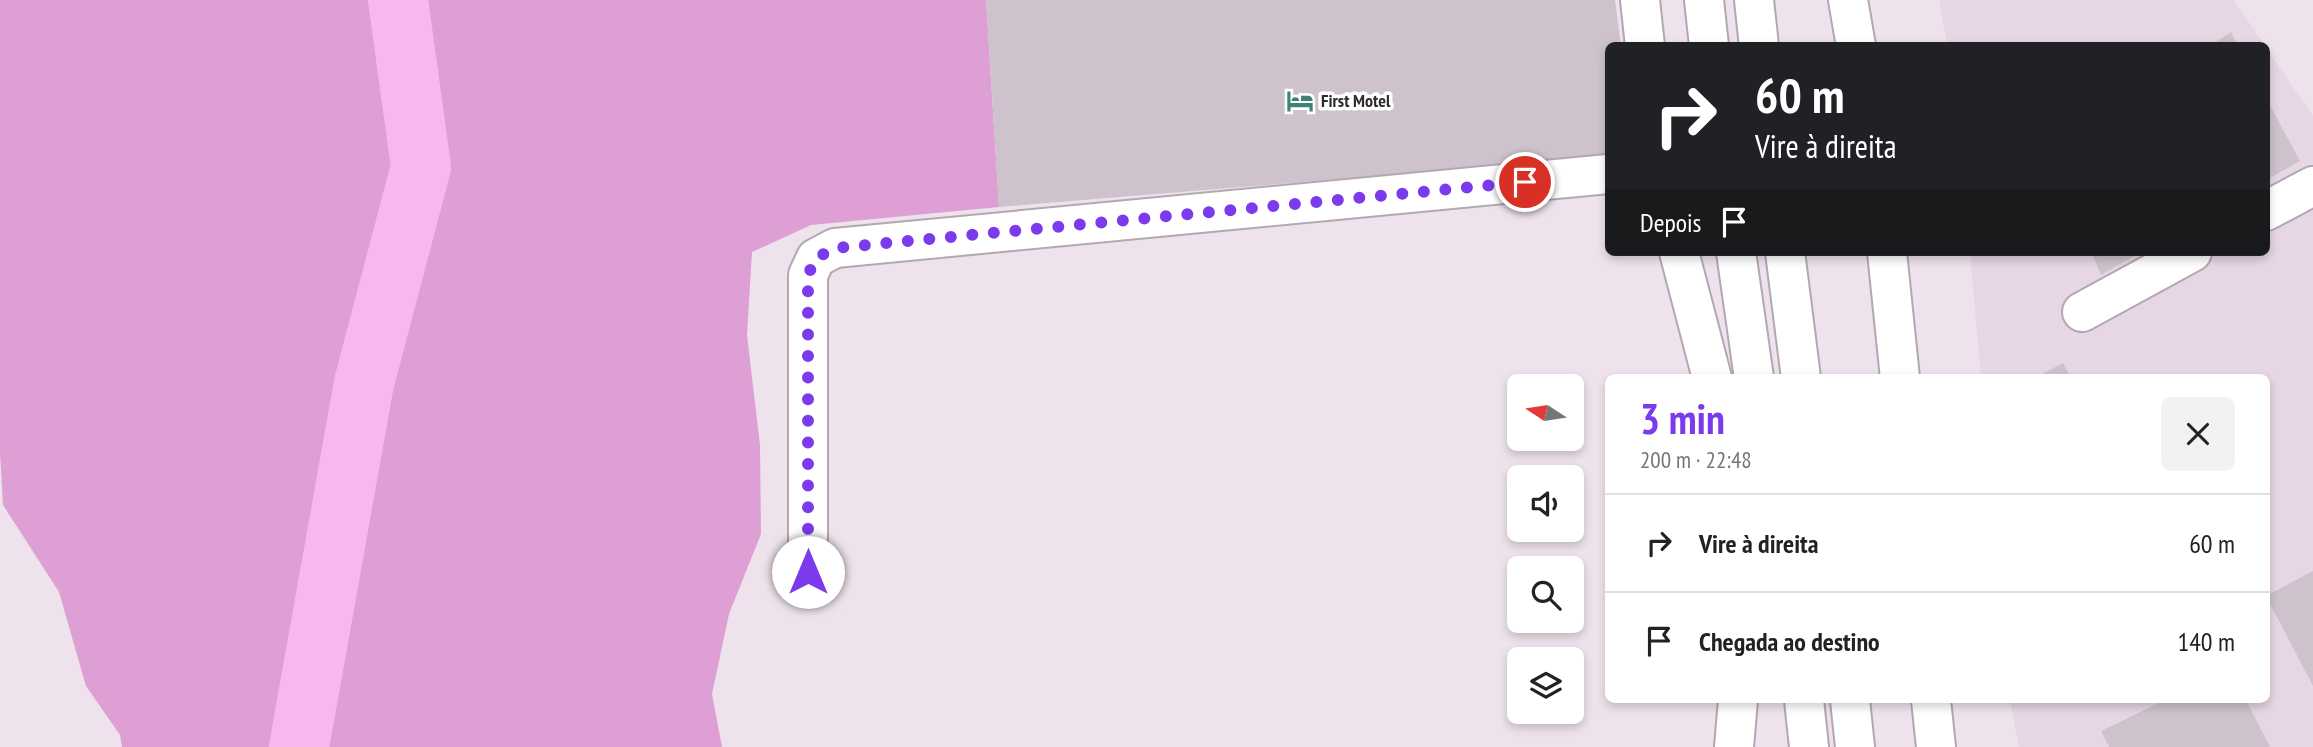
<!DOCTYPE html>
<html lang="pt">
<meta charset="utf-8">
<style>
body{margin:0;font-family:"PT Sans Narrow",sans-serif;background:#f2f2f2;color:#222;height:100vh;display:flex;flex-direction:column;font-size:26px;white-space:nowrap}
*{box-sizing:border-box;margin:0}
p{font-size:23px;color:#767676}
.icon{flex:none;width:38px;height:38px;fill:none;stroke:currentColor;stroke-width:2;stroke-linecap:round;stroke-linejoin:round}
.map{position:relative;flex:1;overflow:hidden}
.panel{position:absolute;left:1605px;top:374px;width:665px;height:329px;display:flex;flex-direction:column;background:#fff;border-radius:10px;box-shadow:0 4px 10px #0003}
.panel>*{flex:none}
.guide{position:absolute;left:1605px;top:42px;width:665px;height:214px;border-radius:10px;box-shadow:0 4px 10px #0003;background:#202124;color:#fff;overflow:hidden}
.needle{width:46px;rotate:282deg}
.fabs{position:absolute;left:1507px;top:374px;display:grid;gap:14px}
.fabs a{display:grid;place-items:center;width:77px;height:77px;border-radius:10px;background:#fff;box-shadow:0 4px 10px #0003;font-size:35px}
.pin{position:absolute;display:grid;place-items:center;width:60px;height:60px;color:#fff;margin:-30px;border:4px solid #fff;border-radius:50%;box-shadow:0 2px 7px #0007}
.me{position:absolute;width:77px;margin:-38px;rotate:0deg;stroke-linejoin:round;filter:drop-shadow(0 0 5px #0008)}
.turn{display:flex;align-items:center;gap:24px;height:147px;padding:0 35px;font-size:32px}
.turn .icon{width:91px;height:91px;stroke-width:2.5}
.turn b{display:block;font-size:49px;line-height:60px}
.then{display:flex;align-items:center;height:66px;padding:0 35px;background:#0003;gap:14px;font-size:26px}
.round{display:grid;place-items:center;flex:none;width:74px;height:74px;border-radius:10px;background:#f2f2f2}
.overview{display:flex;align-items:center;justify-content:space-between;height:119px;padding:0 35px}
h1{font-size:42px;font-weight:600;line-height:52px;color:#7c3aed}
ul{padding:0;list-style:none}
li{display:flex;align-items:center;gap:21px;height:98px;padding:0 35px;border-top:2px solid #e0e0e0}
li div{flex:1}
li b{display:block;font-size:26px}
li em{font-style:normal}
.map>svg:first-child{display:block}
.built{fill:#e7d6e4}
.forest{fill:#dd9fd4}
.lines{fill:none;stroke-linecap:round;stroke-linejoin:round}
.river{stroke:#f8b7ee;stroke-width:60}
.building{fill:#cec3cc}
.minor-casing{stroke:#b3a8b1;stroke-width:42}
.highway-casing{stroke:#b3a8b1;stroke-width:42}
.minor{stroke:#fff;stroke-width:38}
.highway{stroke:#fff;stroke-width:38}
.route{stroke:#7c3aed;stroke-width:12;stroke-dasharray:0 21.6}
.labels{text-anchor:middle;stroke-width:7;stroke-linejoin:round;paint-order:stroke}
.poi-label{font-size:18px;font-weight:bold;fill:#2e2a2d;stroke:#fff;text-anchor:start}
</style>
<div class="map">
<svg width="2313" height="747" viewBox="0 0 2313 747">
<rect width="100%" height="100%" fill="#eee3ec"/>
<path class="built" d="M1939,0H2233L2265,45H1947Z
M2266,48L2313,116V747H2019L2010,700H2266V378H1981L1970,252H2266Z"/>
<path class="forest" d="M0,0H986L999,207L811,225L752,252L747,335L760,445L761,534L729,614L712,694L722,747H122L120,735L86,686L59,592L3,505L0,453Z"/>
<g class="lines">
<path class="river" d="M299,747L364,383L421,167L398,0"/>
</g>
<path class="building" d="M986,0H1615L1621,46H1608V157L999,207Z
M2231,32L2238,46H2209Z
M2266,98L2300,161L2266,180Z
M2091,252H2141L2101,275Z
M2063,363L2071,378H2034Z
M2313,571V686L2266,596Z
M2165,700H2246L2270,747H2109L2101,731Z"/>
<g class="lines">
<defs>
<path id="minor" d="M2266,211L2313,186
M2082,312L2192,252
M808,572V275L816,258L835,248L1608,174"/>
<path id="highway" d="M1640,0L1645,46
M1704,0L1709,46
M1754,0L1759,46
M1848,0L1856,46
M1679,252L1712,378
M1736,252L1754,378
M1785,252L1801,378
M1887,252L1900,378
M1804,700L1809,747
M1850,700L1855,747
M1931,700L1936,747
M1734,747L1738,700"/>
</defs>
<use href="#minor" class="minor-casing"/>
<use href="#highway" class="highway-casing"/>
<use href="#minor" class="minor"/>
<use href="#highway" class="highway"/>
</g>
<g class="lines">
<path class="route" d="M808,572V275L816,258L835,248L1525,182"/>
</g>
<defs>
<symbol id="hotel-bare" viewBox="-9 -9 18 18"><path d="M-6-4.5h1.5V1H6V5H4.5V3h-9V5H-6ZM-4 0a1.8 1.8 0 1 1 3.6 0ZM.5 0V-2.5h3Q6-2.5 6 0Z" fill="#3f8378" stroke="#fff" stroke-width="2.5" paint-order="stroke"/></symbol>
</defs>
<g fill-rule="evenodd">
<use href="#hotel-bare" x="1281" y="82" width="38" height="38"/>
</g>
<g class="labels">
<g class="poi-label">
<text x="1321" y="107">First Motel</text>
</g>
</g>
</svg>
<div class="fabs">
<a><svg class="needle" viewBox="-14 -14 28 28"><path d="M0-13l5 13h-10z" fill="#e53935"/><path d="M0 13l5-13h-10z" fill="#767676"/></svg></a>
<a><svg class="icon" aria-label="sound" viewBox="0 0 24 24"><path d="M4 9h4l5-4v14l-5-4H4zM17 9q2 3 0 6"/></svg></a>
<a><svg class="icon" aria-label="search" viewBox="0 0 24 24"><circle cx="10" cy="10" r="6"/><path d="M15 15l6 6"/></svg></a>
<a><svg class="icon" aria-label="layers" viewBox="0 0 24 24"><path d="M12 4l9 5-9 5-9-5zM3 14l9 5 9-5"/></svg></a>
</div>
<div class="pin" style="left:1525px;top:182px;background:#d93025"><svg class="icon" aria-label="arrive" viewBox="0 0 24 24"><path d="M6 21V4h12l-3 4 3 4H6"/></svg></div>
<svg class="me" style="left:808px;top:572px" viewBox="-20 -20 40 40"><circle r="19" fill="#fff"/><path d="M0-13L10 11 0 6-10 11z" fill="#7c3aed"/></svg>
<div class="guide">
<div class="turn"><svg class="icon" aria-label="right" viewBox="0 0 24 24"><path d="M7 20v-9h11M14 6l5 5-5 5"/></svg><div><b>60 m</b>Vire à direita</div></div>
<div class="then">Depois<svg class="icon" aria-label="arrive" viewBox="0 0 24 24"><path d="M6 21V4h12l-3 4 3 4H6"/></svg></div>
</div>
<section class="panel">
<div class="overview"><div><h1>3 min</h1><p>200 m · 22:48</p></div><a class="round"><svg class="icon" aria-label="close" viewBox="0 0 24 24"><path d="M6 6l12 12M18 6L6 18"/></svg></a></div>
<ul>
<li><svg class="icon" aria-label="right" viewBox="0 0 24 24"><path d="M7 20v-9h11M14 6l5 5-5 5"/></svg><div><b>Vire à direita</b></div><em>60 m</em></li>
<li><svg class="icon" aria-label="arrive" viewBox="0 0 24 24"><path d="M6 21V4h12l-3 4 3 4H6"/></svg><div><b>Chegada ao destino</b></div><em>140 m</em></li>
</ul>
</section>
</div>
